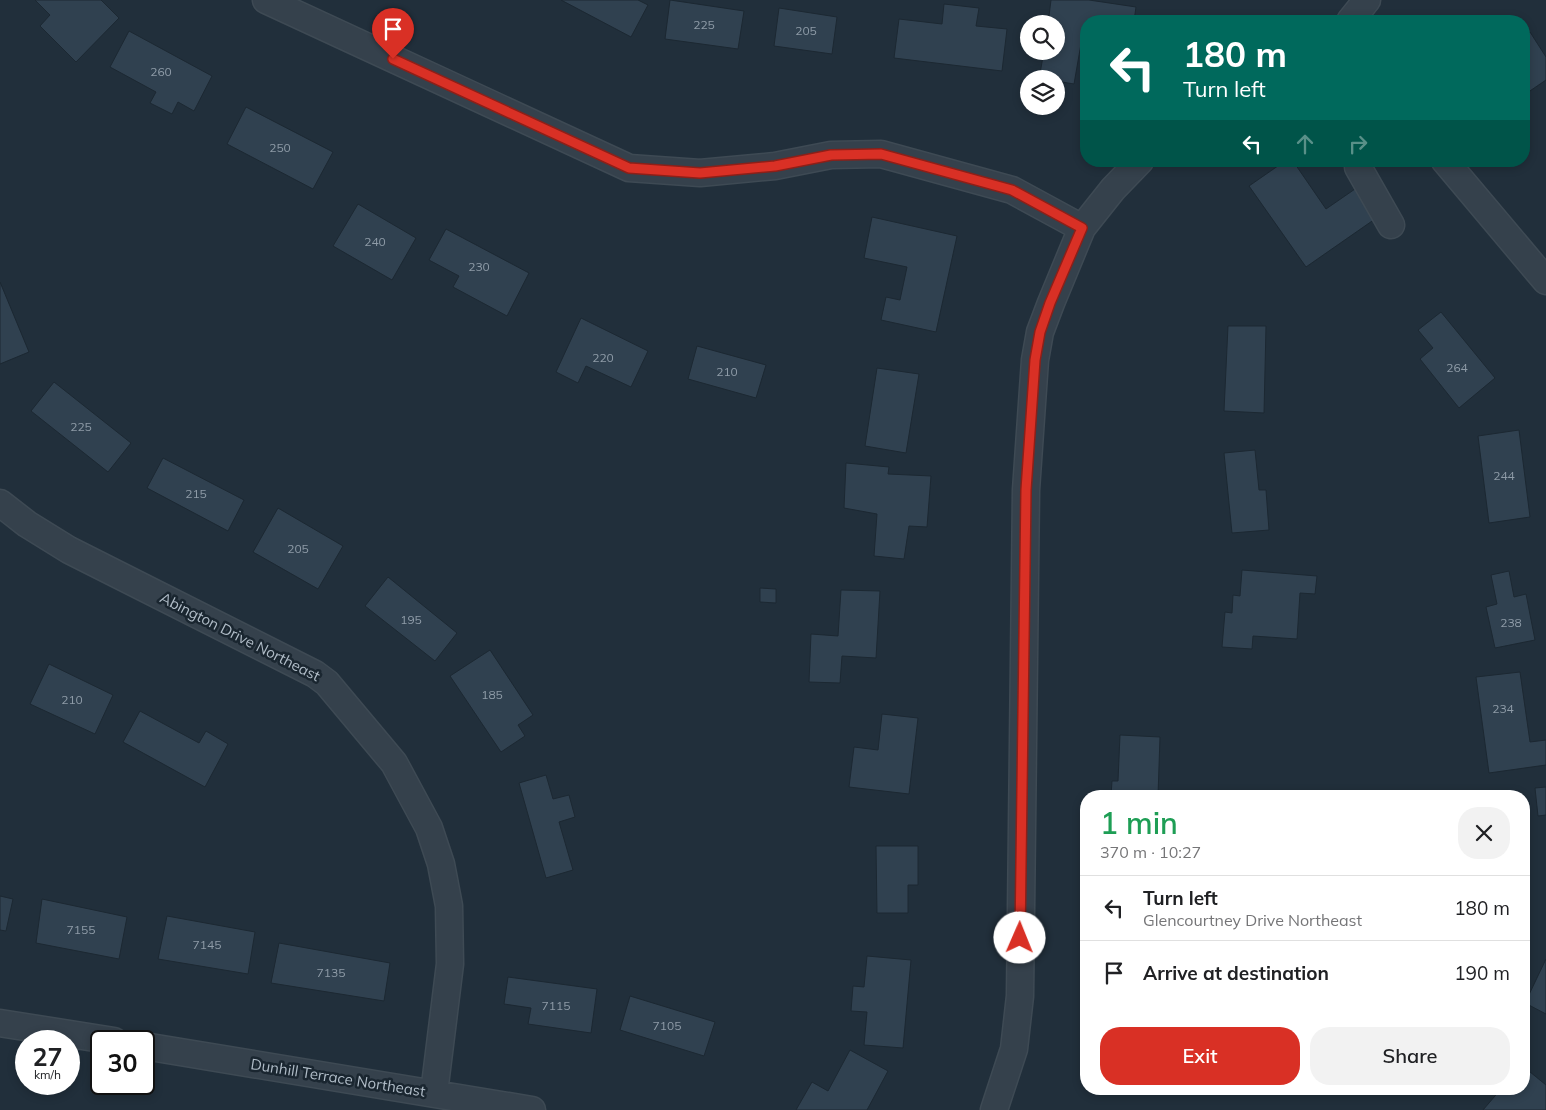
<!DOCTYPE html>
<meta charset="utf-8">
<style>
body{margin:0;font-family:Mulish,sans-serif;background:#f2f2f2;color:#202124;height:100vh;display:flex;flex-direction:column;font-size:19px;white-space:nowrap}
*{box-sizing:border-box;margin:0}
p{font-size:16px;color:#757577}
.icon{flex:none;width:28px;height:28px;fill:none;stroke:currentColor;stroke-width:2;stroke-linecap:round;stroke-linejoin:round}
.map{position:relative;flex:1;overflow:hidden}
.drawer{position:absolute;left:1080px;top:790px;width:450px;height:305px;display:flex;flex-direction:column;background:#fff;border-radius:20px;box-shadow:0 2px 8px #0003}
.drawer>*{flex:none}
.guide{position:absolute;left:1080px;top:15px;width:450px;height:152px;border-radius:20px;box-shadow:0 2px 8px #0003;background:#00695c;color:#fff;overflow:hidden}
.tools{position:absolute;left:1020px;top:15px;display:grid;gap:10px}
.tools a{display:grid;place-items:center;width:45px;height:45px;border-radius:50%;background:#fff;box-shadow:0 2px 8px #0003;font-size:25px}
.speed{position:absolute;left:15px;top:1030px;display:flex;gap:10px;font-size:25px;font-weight:700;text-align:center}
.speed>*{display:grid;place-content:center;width:65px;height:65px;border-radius:50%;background:#fff;box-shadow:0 2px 8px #0003;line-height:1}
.speed small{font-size:12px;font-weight:400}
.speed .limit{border:2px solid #111;border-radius:8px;background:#fff;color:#111}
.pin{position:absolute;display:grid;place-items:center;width:42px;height:42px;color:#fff;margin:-51px -21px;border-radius:50% 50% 50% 0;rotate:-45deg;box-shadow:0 0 5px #0007}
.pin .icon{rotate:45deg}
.me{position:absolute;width:55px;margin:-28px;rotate:1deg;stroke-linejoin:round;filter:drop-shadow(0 0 4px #0008)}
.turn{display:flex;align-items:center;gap:18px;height:105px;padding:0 20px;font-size:22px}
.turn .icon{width:65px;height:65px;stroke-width:2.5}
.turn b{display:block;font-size:35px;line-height:42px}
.lanes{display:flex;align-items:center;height:48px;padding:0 20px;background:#0003;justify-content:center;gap:25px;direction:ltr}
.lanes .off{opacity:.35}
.round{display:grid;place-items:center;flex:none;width:52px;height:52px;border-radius:20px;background:#f2f2f2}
.overview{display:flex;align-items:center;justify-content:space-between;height:85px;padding:0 20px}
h1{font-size:30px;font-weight:600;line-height:38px;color:#1e9e55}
.cta{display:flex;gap:10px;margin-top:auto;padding:10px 20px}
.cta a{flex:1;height:58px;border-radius:20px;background:#d93025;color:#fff;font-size:20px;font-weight:600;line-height:58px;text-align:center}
.cta a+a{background:#f2f2f2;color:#202124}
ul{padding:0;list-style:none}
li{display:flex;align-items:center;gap:15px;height:65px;padding:0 20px;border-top:1px solid #e0e0e0}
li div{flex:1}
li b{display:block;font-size:19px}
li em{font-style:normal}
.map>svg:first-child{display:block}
.building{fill:#304150;stroke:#1c2832}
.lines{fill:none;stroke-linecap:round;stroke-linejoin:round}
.minor-casing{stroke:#3e4a54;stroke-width:29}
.minor{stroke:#35414c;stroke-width:26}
.route-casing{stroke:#8d1f18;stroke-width:12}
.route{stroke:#d93025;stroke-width:9}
.labels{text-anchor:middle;stroke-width:5;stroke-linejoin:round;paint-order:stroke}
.number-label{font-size:12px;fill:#8f9ca8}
.street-label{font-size:15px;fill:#b0bcc7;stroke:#1a2630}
</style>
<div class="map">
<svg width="1546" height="1110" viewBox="0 0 1546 1110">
<rect width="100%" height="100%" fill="#212f3b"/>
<path class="building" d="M35,0H101L119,18L76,62L40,26L50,15Z
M561,0H638L648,5L631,37Z
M670,0L744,11L738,49L665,39Z
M1051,0H1089L1136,7L1134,21H1086V45L1081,44L1074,84L1056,81V79H1039L1044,51H1056V24H1048Z
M944,4L979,8L976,26L1007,29L1002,71L894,58L899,19L942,24Z
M779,8L837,17L832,54L774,46Z
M129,31L212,76L194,111L178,102L172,114L150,103L156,92L110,67Z
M1530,32L1546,57V80L1524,95V36Z
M246,107L333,152L313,189L227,144Z
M1285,161H1293L1326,209L1355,189L1375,219L1306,267L1249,186Z
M358,204L416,238L392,280L333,246Z
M872,217L957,236L936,332L881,320L886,297L900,300L907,267L864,258Z
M446,229L529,273L507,316L453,287L459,276L429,260Z
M0,282L29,352L0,364Z
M1441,312L1495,378L1459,408L1420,359L1433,348L1418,330Z
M581,318L648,351L631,387L586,366L578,383L556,372Z
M1228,326H1266L1264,413L1224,411Z
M697,346L766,365L756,398L688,379Z
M877,368L919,374L906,453L865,446Z
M54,382L131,443L108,472L31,411Z
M1519,430L1530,517L1489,523L1478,436Z
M1255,450L1259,490H1266L1269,530L1232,533L1224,453Z
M163,458L244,500L228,531L147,488Z
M846,463L889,467L888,474L931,476L927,527L909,526L904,559L874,556L877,514L844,508Z
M278,508L343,546L318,589L253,552Z
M1242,570L1317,576L1315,594L1300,593L1297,639L1253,636L1252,649L1222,647L1225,612L1232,613L1233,595L1240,596Z
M1509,571L1514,597L1526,594L1535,640L1495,648L1486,607L1497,604L1491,575Z
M388,577L457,633L435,661L365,606Z
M760,588L776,589V603L760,602Z
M841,590L880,591L876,658L842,656L840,683L809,682L811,634L838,636Z
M490,650L533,715L518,725L525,736L501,752L450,676Z
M49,664L113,695L95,734L30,704Z
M1520,672L1530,742L1546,740V765L1489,773L1476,677Z
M140,711L199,743L206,731L228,744L205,787L123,742Z
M882,714L918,718L909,794L849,787L854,747L878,750Z
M1120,735L1160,737L1158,796H1111L1112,781H1118Z
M546,775L553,799L569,795L575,817L559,822L573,870L546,878L519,783Z
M1546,787V815L1538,816L1535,788Z
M876,846H918V885H908V913H877Z
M0,896L13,899L6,931L0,930Z
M42,899L127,917L119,959L36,943Z
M167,916L255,932L248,974L158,959Z
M279,943L390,963L384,1001L271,983Z
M867,956L911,960L903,1048L864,1045L867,1012L851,1011L853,986L864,987Z
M1546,959V1014L1525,1003Z
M508,977L597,989L591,1033L528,1024L531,1008L504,1004Z
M630,996L715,1022L704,1056L620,1030Z
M850,1050L888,1071L867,1110H796L812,1082L828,1091Z
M1524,1067L1546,1085V1110H1483L1501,1089H1524Z"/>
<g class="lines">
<defs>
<path id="minor" d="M266,0L629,168L700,173L775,166L831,155L881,154L1012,190L1082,228
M1350,21L1367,0
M1358,161V167L1391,225
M1445,161L1546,281
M0,503L27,524L69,550L315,674L327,683L394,763L429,828L441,864L449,906L450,964L434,1093
M0,1023L114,1041
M144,1046L532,1110
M994,1110L1014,1049L1020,996L1026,490L1035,360L1040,332L1051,303L1082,228L1113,189L1140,161"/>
</defs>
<use href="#minor" class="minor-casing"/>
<use href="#minor" class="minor"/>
</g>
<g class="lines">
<defs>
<path id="route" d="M393,59L629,168L700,173L775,166L831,155L881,154L1012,190L1082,228L1050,303L1040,332L1035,360L1026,490L1020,938"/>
</defs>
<use href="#route" class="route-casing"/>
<use href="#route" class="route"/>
</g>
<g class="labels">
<g class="number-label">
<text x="704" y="29">225</text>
<text x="806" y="35">205</text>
<text x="161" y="76">260</text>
<text x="280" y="152">250</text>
<text x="375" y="246">240</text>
<text x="479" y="271">230</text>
<text x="603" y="362">220</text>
<text x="1457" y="372">264</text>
<text x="727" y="376">210</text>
<text x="81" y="431">225</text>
<text x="1504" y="480">244</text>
<text x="196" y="498">215</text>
<text x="298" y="553">205</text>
<text x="411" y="624">195</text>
<text x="1511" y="627">238</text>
<text x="492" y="699">185</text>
<text x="72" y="704">210</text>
<text x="1503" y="713">234</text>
<text x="81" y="934">7155</text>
<text x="207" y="949">7145</text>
<text x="331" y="977">7135</text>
<text x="556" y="1010">7115</text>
<text x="667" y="1030">7105</text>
</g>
<g class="street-label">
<text transform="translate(240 637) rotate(27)" y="5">Abington Drive Northeast</text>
<text transform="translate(338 1078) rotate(9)" y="5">Dunhill Terrace Northeast</text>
</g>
</g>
</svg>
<div class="tools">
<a><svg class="icon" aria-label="search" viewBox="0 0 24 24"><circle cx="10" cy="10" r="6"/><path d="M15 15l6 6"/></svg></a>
<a><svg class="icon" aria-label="layers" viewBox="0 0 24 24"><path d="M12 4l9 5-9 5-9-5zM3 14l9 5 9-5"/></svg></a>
</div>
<div class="speed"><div>27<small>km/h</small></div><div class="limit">30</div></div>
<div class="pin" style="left:393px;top:59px;background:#d93025"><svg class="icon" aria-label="arrive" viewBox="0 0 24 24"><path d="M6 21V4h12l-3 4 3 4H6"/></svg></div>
<svg class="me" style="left:1020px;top:938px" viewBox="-20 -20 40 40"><circle r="19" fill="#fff"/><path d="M0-13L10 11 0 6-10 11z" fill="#d93025"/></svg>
<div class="guide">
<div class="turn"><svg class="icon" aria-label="left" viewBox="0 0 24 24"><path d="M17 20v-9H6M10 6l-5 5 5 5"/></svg><div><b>180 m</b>Turn left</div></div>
<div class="lanes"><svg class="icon" aria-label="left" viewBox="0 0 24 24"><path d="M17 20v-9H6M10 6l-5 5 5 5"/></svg><svg class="icon off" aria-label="ahead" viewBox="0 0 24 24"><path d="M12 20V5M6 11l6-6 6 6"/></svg><svg class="icon off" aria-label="right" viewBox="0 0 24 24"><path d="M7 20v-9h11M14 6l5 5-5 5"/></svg></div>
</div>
<section class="drawer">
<div class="overview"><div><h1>1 min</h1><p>370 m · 10:27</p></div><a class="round"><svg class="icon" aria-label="close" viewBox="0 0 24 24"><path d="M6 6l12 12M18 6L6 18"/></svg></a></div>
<ul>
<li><svg class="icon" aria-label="left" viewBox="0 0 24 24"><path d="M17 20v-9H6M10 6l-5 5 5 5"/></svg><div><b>Turn left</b><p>Glencourtney Drive Northeast</p></div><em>180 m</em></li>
<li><svg class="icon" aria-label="arrive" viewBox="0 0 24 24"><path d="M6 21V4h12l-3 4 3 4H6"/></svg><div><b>Arrive at destination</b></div><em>190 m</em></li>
</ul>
<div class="cta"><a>Exit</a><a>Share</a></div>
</section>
</div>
